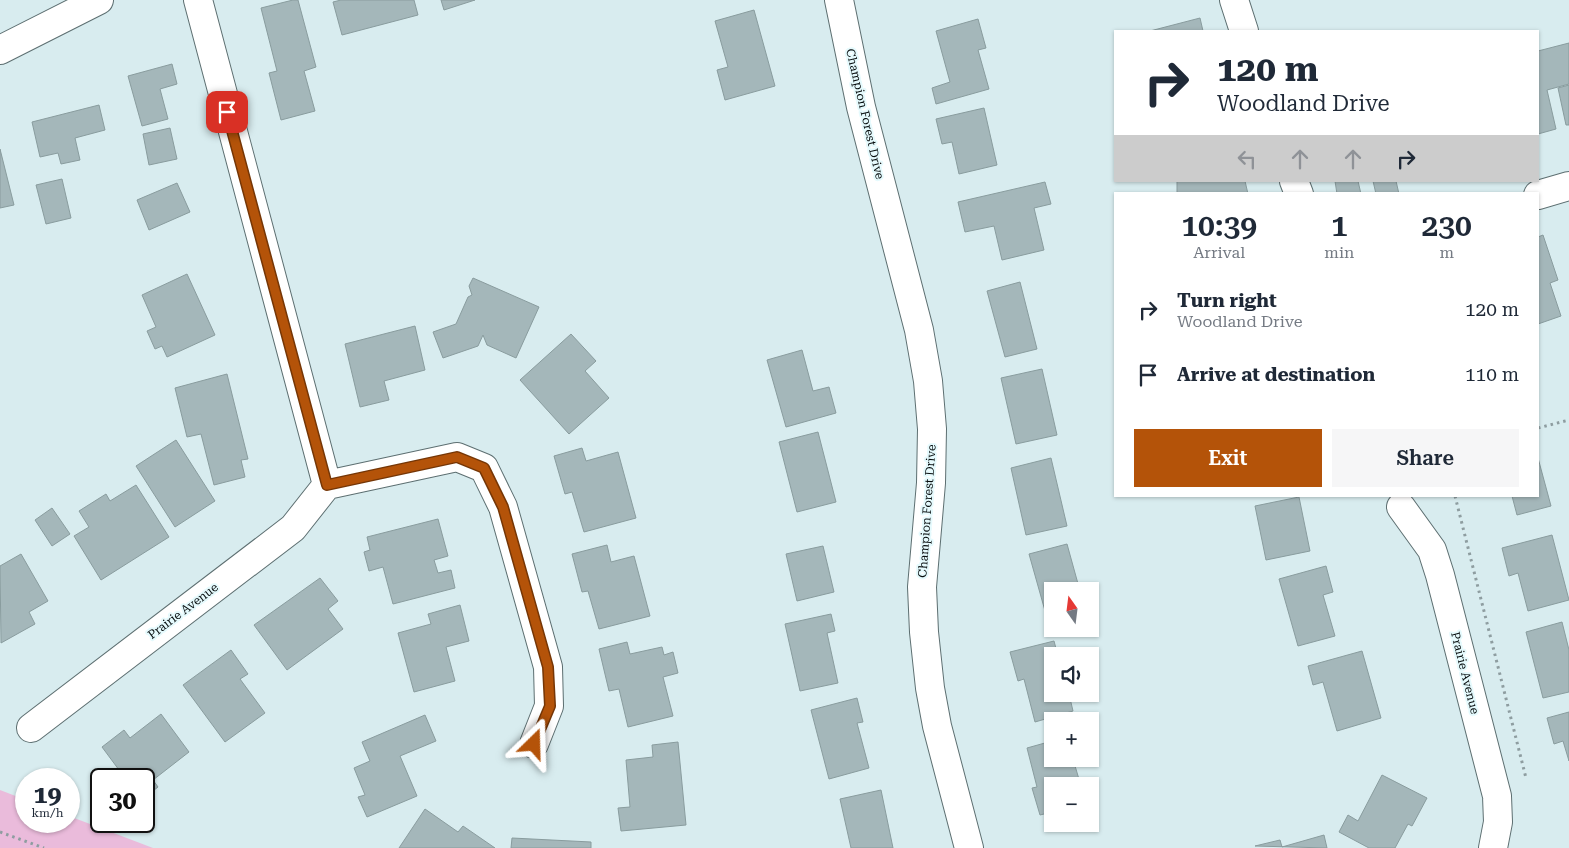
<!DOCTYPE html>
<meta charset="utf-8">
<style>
body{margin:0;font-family:"Roboto Serif",serif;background:#f6f6f7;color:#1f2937;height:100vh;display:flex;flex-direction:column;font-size:19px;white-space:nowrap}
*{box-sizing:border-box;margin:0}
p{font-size:16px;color:#747a83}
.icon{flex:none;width:28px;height:28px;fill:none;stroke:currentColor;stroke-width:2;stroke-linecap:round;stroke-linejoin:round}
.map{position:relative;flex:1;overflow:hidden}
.panel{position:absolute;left:1114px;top:192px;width:425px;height:305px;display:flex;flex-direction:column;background:#fff;border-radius:0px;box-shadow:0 1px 4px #0004}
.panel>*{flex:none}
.banner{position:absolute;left:1114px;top:30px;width:425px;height:152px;border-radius:0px;box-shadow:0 1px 4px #0004;background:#fff;color:#1f2937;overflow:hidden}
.needle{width:32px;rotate:346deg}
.controls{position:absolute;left:1044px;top:582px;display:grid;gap:10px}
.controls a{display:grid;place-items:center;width:55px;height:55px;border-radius:0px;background:#fff;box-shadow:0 1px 4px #0004;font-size:25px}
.speed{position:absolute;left:15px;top:768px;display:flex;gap:10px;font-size:25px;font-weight:700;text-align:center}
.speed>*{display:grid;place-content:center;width:65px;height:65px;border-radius:50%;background:#fff;box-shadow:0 1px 4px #0004;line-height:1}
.speed small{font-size:12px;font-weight:400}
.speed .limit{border:2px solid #111;border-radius:8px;background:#fff;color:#111}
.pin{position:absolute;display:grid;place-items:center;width:42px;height:42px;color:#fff;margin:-21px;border-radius:10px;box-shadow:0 2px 8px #0006}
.me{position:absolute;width:55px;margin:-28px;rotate:22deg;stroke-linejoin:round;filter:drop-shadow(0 0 4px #0008)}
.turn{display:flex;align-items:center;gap:18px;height:105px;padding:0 20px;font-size:22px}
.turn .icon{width:65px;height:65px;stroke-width:2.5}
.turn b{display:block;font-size:35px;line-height:42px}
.lanes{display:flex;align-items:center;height:48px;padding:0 20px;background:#0003;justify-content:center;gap:25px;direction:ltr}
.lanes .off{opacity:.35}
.eta{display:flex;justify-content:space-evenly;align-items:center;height:85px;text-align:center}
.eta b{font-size:30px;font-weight:600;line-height:35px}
.action{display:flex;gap:10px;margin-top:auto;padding:10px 20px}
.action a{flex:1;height:58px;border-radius:0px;background:#b45309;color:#fff;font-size:20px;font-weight:600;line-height:58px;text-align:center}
.action a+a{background:#f6f6f7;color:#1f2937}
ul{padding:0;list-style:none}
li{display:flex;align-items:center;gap:15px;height:65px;padding:0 20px}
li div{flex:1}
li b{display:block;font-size:19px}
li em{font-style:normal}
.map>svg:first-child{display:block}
.green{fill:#eabbdb}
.building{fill:#a4b7ba;stroke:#899c9e}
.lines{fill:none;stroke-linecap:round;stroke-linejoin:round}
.minor-casing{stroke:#5d6f71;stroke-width:30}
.tertiary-casing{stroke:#5d6f71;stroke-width:30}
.path{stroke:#8e9da0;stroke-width:3;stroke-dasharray:2.5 4;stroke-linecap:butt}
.minor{stroke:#fff;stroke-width:28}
.tertiary{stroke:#fff;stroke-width:28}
.route-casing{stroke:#753606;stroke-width:12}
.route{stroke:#b45309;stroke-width:9}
.labels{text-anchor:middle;stroke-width:4;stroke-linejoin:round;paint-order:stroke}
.street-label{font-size:12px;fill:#070d0e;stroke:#e5fafd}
</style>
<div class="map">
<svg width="1569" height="848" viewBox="0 0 1569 848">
<rect width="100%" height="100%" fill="#d8ecef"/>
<path class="green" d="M0,790L26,800V821H69V816L153,848H0Z"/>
<path class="building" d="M293,0H298L316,67L304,71L315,111L281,120L269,73L277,71L261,8Z
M341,0H414L418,15L342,35L333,2Z
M441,0H475L444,10Z
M754,10L775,86L725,100L717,70L728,67L715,21Z
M1200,18L1203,31H1150Z
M978,19L986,48L978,50L989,89L936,104L932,88L950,82L936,31Z
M1569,43V84L1547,90L1556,129L1538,134V51Z
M172,64L177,84L160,89L168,119L142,126L128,76Z
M1569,85V125H1566L1558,88Z
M99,105L105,130L75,138L80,160L61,164L58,153L40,157L32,122Z
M984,108L997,165L959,174L952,142L942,144L936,119Z
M170,128L177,159L149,165L143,134Z
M0,149L14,205L0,208Z
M62,179L71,218L46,224L36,185Z
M1177,181H1245L1248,194H1177Z
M1335,181H1358L1361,194H1337Z
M1373,181H1396L1399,194H1376Z
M1045,182L1051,204L1034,208L1044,250L1002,260L994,226L965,232L958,202Z
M177,183L190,212L149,230L137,200Z
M1543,235L1558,280L1550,283L1561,316L1538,324V237Z
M187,274L215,335L167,357L162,346L155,349L147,331L156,327L142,295Z
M473,278L539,307L516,358L487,345L483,335L478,346L443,358L433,332L456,324L468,297L472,295L469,286Z
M1020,282L1037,349L1005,357L987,291Z
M415,326L425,370L384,381L389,400L360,407L345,344Z
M571,334L596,361L585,371L609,398L569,434L520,380Z
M802,350L813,391L829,387L836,413L786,427L767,360Z
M1042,369L1057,435L1016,444L1001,378Z
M227,374L248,459L241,460L245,477L214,485L201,434L187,437L175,388Z
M818,432L836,502L797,512L779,442Z
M176,440L215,501L175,527L136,466Z
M582,448L586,461L618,452L636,518L584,532L572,492L565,494L554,456Z
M1051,458L1067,526L1026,535L1011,468Z
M1538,458L1551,506L1517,515L1512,496H1538Z
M136,485L169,537L101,580L74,536L89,527L79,511L106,494L110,501Z
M1299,497L1310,551L1266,560L1255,506Z
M52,508L70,534L52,546L35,520Z
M438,519L448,556L434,560L438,573L451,570L455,588L393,604L383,567L369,571L364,552L370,550L367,537Z
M1552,535L1569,600L1528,611L1518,573L1509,576L1502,548Z
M1067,544L1080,591H1052V624L1049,625L1029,554Z
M607,545L611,562L634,556L650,616L599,629L588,591L582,592L572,554Z
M823,546L834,592L797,601L786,554Z
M21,554L48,601L29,612L35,624L1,643L0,566Z
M1326,566L1333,592L1323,595L1335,636L1298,646L1279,579Z
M320,578L338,601L328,609L343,629L287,670L254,625Z
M460,605L469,641L446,647L455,681L414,692L398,633L431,624L428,614Z
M831,614L835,631L827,633L838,683L800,691L785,624Z
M1562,622L1569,650V692L1543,698L1526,632Z
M1054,641L1058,656H1052V694H1069L1073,711L1035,722L1024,679L1018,681L1010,652Z
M627,642L630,654L662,647L664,655L673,652L678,673L663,677L673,716L628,727L619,689L609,691L599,649Z
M231,650L248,674L240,679L265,713L225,742L183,685Z
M1362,651L1381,718L1337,731L1323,682L1313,685L1308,666Z
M857,698L863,722L857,723L869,768L829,779L811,710Z
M1569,712V761L1563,741L1554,744L1547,718Z
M161,714L189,752L153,780L158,787L144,798V779H116L122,774L102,747L124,730L130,738Z
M425,715L436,741L400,756L417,796L367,817L358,797L365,795L354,768L370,761L362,742Z
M1052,741V759H1073L1081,786H1052V812L1040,815L1032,788L1037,787L1027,748Z
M678,742L686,825L621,831L618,808L630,807L626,760L653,757L652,745Z
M1382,775L1427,798L1412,826L1408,824L1395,848H1369L1339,832L1348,815L1358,821Z
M881,790L893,848H851L840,799Z
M425,809L458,832L463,826L495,848H399Z
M1324,835L1327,848L1255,846L1280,840L1282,847Z
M512,838L591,842V848H511Z"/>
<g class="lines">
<defs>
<path id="minor" d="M198,0L327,485
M839,0L861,107L919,330L928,381L932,429L931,483L922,587L924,632L930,688L937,726L969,848
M1234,0L1244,31
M1294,181L1299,194
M1538,195L1569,186
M327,485L457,457L484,468L503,507L548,667L549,706L534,744
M1401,507L1432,550L1440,575L1497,796L1498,822L1493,848
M31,728L293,528L327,485"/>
<path id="tertiary" d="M0,50L99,0"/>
</defs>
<use href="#minor" class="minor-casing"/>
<use href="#tertiary" class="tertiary-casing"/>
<path class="path" d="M1538,428L1569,420
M1455,496L1526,778
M0,832L44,848"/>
<use href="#minor" class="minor"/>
<use href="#tertiary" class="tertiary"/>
</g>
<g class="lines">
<defs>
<path id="route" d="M227,112L327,485L457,457L484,468L503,507L548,667L550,706L534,744"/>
</defs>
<use href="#route" class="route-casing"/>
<use href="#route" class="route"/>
</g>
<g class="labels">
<g class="street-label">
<text transform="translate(865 114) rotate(77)" y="4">Champion Forest Drive</text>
<text transform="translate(927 511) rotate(-86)" y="4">Champion Forest Drive</text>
<text transform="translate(183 611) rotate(-37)" y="4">Prairie Avenue</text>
<text transform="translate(1465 673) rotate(76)" y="4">Prairie Avenue</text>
</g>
</g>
</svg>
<div class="controls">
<a><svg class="needle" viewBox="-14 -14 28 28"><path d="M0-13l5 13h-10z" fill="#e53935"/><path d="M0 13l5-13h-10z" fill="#747a83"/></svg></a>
<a><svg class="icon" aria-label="sound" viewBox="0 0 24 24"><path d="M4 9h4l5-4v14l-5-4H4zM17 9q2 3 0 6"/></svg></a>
<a>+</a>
<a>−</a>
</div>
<div class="speed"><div>19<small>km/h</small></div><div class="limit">30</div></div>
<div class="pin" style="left:227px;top:112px;background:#d93025"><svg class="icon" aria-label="arrive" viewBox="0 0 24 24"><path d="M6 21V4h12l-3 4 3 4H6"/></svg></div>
<svg class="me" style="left:534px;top:744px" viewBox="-20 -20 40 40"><path d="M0-17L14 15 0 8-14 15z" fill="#b45309" stroke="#fff" stroke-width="4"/></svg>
<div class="banner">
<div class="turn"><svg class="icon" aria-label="right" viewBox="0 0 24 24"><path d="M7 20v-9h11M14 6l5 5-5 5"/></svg><div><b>120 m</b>Woodland Drive</div></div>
<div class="lanes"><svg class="icon off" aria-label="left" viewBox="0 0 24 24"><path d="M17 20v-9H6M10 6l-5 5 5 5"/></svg><svg class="icon off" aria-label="ahead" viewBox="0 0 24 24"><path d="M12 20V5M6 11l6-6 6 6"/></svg><svg class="icon off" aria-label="ahead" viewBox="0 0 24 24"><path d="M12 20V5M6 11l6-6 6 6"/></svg><svg class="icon" aria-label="right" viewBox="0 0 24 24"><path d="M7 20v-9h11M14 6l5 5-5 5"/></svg></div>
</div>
<section class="panel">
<div class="eta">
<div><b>10:39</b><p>Arrival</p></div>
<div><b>1</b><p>min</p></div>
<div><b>230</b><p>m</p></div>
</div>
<ul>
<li><svg class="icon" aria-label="right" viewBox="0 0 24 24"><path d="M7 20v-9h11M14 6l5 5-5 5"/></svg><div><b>Turn right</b><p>Woodland Drive</p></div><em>120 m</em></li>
<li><svg class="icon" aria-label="arrive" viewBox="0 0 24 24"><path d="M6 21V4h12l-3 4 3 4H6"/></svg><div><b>Arrive at destination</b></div><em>110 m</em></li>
</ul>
<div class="action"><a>Exit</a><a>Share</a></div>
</section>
</div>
